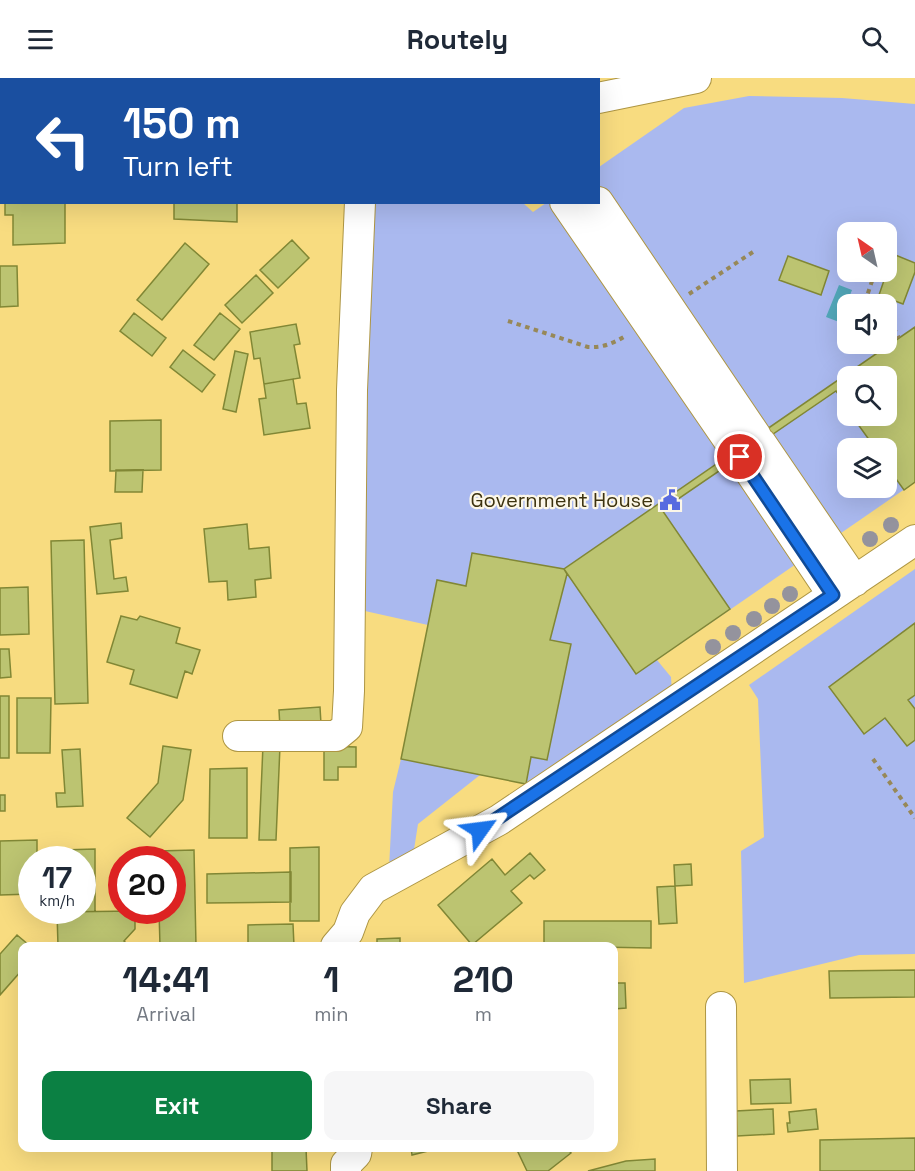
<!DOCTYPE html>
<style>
body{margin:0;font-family:"Space Grotesk",sans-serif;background:#f6f6f7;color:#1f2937;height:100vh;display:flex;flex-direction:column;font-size:22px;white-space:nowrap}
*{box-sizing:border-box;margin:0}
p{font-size:20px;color:#747a83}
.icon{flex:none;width:33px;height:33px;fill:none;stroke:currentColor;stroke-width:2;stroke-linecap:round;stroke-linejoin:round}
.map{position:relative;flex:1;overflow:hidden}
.side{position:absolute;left:18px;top:864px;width:600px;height:210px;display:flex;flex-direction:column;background:#fff;border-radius:12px;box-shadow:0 6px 24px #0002}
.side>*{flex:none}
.banner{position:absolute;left:0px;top:0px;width:600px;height:126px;box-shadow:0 6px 24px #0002;background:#1a4fa0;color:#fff;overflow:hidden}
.needle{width:39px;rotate:326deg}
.buttons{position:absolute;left:837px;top:144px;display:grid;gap:12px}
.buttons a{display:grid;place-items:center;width:60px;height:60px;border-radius:12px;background:#fff;box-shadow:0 6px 24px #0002;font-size:30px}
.speed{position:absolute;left:18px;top:768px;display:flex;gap:12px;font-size:30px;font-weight:700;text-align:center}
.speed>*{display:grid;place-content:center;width:78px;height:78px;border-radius:50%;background:#fff;box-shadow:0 6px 24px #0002;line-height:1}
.speed small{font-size:15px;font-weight:400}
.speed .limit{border:9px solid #d22;background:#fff;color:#111}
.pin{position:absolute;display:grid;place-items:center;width:51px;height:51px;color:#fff;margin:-26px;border:3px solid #fff;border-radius:50%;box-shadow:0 2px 6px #0007}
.me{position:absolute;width:66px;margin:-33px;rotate:59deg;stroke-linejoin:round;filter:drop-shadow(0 0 4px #0008)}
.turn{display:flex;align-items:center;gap:21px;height:126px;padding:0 24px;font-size:27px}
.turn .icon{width:78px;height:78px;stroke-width:2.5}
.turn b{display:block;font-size:42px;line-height:51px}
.eta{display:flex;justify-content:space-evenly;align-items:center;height:102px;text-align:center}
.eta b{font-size:36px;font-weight:700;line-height:42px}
.cta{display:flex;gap:12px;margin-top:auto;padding:12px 24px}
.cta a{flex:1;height:69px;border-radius:12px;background:#0b8043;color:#fff;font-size:24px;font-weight:700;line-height:69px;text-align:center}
.cta a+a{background:#f6f6f7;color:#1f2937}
header{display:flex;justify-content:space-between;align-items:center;height:78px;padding:0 24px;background:#fff;font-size:27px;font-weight:700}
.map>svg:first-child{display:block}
.built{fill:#f8dc80;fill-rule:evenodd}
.green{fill:#aab9ef;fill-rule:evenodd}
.water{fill:#52a8ba}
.building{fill:#bcc471;stroke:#818735;stroke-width:1.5}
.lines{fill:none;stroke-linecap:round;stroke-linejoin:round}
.minor-casing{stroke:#ae9643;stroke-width:32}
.path{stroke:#978858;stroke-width:4;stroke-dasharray:4.5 4.5;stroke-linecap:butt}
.minor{stroke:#fff;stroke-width:30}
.tree{fill:#94939d}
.route-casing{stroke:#114b97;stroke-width:15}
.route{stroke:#1a73e8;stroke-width:10}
.labels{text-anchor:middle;stroke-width:4.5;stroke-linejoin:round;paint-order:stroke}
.poi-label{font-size:20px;fill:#3c320f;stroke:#fcf7e8;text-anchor:end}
</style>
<header><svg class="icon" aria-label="menu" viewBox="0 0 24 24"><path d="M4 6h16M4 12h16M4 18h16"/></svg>Routely<svg class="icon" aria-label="search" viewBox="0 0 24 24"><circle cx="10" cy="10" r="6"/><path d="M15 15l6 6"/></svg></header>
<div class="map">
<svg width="915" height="1093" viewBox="0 0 915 1093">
<rect width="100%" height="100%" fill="#fde9a9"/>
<path class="built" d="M0,0H915V1093H0ZM2,2H598V124H2ZM848,154H886V194H848ZM848,226H886V266H848ZM848,298H886V338H848ZM848,370H886V410H848ZM32,782H82V832H32ZM122,782H172V832H122ZM22,868H614V1070H22Z"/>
<path class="green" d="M749,18L842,20L915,26V404L657,582L671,599L672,615L583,676L571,674L526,706L480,697L418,746L413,778L389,790L393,714L401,681L428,547L365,533L368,132L370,125H523L533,134L546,125L598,124L599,89L684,30ZM848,154H886V194H848ZM848,226H886V266H848ZM848,298H886V338H848ZM848,370H886V410H848Z
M915,491V876L859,877L744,905L741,773L764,759L758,621L749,607Z"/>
<path class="water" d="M839,207L852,212L848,222L860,226H848L847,247L826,239Z"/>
<path class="building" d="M1,0H62L61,2Z
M5,124H65V165L13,167V137H5Z
M174,124H237V144L174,141Z
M292,162L309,180L278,210L260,192Z
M185,165L209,186L162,242L137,222Z
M893,176L915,185V194L903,226L879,217Z
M788,178L829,193L821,217L779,202Z
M0,188H17L18,228L0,229Z
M256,197L273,215L242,245L225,227Z
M134,235L166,260L152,278L120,253Z
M220,235L240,251L214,282L194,267Z
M296,246L300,266L294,267L300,300L264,306L260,280L254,281L250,254Z
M915,249V404L904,412L886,387V370H875L852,338H886V298H848V330L836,313L662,432L730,531L636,596L564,491Z
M183,272L215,297L202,314L170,289Z
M235,273L248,276L236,334L223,331Z
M293,301L297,326L306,325L310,350L264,357L259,321L266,320L264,306Z
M161,342V392L110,393V343Z
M116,392H143L142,414H115Z
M121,445L122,460L110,462L114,501L126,499L128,513L97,516L90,449Z
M247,446L249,471L269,469L271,500L255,502L256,519L228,522L227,503L209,504L204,451Z
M84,462L88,625L55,626L51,463Z
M472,475L564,491L567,496L550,562L571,566L547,682L531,679L526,706L401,681L437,502L466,508Z
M28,509L29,556L0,557V510Z
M121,538L137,542L140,538L180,550L176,565L200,572L192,596L185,593L177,620L130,606L134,592L107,584Z
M915,545V617L908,622L915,631V662L907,668L885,640L864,656L829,609Z
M0,571H9L11,599L0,600Z
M0,618H9V680H0Z
M17,620H51L50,675H17Z
M320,629L321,646L280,650L279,632Z
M263,667L280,668L276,762H259Z
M163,668L191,672L183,722L150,759L127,740L158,705Z
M324,668L356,669V689H338V702H324Z
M80,671L83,728L57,729L56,715H65L62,672Z
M247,690V760H209L210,691Z
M0,717H5V733H0Z
M37,762V782H32V816L0,817V763Z
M319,769V843H290V770Z
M95,771V834H63V832H82V782H62V772Z
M194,772L196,868H160L159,832H172V782H159L158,773Z
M530,775L545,792L534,801L530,797L511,813L522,825L472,867L438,827L492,781L505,797Z
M691,786L692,807L675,808L674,787Z
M291,794V824L207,825V796Z
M675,808L677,845L659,846L657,809Z
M135,833V851L124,863L129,868H58L57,834Z
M544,843H651V870L544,868Z
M293,846L294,868H248V847Z
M17,857L30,868H22V892L0,917V876Z
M400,860V868H377V861Z
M915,892V919L830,920L829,893Z
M614,905H625L626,930L614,931Z
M790,1001L791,1025L751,1026L750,1002Z
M773,1031L774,1056L737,1058L736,1033Z
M816,1031L818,1051L788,1054L787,1045H790L789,1034Z
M915,1060V1093H820V1062Z
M272,1070H306L307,1093H272Z
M411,1070H440L412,1077Z
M516,1070H567L571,1075L548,1093H527Z
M655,1081V1093H588L626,1083Z"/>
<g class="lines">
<defs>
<path id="minor" d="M221,0L223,2
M265,0L268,2
M530,2L539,0
M598,20L696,0
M565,124L736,373
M598,124L756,358
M761,365L855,503
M740,379L833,517
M238,658H336L347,649L349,613L352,312L360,124
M336,868L348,854L355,835L373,811L499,742L915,462
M721,929L722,1093
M346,1093V1086L356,1076L357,1070"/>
</defs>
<use href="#minor" class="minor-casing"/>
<path class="path" d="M886,163L887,162
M875,194L867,218L885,226
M689,216L756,172
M886,227L890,229L888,239L899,260
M508,243L588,269C603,270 614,265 627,257
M873,681L915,740"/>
<use href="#minor" class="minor"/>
</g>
<g class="tree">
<circle cx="891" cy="447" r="8"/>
<circle cx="870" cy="461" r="8"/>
<circle cx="790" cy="516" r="8"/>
<circle cx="772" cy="528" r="8"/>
<circle cx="754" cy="541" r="8"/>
<circle cx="733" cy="555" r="8"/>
<circle cx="713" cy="569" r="8"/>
</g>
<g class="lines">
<defs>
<path id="route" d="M480,752L833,517L740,379"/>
</defs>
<use href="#route" class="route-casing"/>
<use href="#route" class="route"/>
</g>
<defs>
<symbol id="civic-bare" viewBox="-9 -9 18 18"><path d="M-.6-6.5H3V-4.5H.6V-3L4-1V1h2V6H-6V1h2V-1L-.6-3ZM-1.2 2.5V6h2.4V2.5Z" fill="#586ae0" stroke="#fcf7e8" stroke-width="2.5" paint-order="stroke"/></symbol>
</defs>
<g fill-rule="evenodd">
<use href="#civic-bare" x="655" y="407" width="30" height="30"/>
</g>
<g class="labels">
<g class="poi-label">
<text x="653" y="429">Government House</text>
</g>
</g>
</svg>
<div class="buttons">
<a><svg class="needle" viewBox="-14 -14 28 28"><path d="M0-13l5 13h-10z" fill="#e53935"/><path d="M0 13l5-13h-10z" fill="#747a83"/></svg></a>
<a><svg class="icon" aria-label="sound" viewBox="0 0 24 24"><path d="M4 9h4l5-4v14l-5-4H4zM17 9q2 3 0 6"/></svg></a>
<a><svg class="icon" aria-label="search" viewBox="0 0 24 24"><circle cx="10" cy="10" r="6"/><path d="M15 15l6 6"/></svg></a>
<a><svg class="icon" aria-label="layers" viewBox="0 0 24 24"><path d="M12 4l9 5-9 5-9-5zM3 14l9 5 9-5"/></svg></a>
</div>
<div class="speed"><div>17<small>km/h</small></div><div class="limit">20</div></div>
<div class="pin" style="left:740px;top:379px;background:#d93025"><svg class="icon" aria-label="arrive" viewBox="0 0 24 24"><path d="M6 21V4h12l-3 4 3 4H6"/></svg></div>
<svg class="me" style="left:480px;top:752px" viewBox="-20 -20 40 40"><path d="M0-17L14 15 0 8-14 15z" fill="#1a73e8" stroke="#fff" stroke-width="4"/></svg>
<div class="banner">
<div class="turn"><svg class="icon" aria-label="left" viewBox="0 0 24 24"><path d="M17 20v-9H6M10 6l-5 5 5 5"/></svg><div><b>150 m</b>Turn left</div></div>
</div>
<section class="side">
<div class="eta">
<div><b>14:41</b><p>Arrival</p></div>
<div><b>1</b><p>min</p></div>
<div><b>210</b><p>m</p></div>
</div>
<div class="cta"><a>Exit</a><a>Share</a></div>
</section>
</div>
